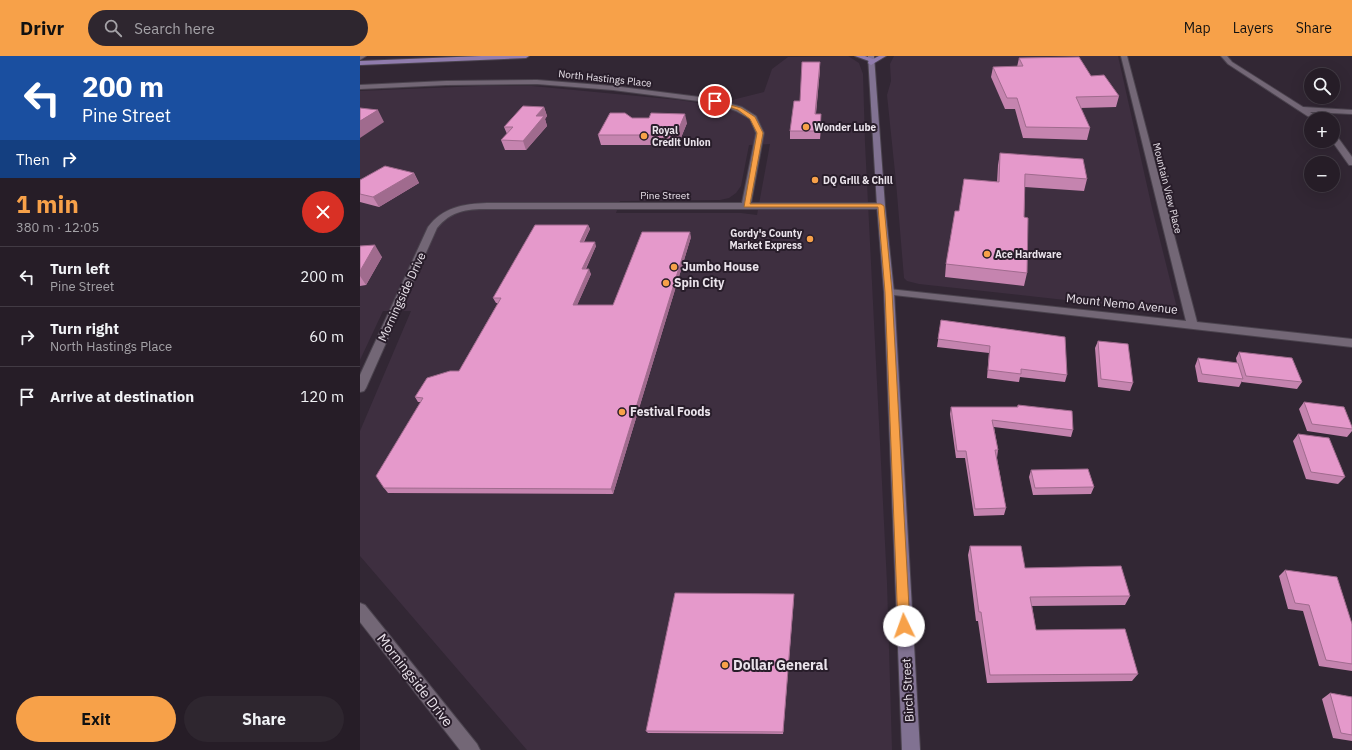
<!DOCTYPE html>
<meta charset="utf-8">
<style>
body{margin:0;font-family:"IBM Plex Sans",sans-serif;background:#2e262f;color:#f1f3f6;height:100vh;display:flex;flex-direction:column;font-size:15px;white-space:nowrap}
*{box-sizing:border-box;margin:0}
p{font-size:13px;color:#a4a2a7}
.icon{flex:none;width:22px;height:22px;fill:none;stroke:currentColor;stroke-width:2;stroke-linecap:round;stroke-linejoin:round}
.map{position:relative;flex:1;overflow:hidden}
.side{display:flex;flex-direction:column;background:#261d27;width:360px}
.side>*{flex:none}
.hud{background:#1a4fa0;color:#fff;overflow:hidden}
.fabs{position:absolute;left:944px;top:12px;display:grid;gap:8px}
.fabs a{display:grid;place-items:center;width:36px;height:36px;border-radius:50%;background:#261d27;box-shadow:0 4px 16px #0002,0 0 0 1px #423b44;font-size:20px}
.pin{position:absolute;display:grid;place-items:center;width:34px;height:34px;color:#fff;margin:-17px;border:2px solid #fff;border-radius:50%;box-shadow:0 1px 4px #0007}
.me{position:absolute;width:44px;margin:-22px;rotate:357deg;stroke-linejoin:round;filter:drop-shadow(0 0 3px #0008)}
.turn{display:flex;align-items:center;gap:14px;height:84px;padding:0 16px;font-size:18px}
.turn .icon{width:52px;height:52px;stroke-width:2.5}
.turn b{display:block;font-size:28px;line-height:34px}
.then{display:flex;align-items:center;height:38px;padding:0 16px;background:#0003;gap:8px;font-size:15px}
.round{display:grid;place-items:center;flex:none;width:42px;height:42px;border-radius:21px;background:#2e262f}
.head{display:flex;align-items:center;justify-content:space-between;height:68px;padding:0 16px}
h1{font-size:24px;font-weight:700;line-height:30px;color:#f7a149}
.cta{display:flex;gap:8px;margin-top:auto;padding:8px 16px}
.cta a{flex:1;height:46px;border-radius:24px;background:#f7a149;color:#111;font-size:16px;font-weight:700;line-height:46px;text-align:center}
.cta a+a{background:#2e262f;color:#f1f3f6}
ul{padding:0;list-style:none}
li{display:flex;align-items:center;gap:12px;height:60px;padding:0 16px;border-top:1px solid #423b44}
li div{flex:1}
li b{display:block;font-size:15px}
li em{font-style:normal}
header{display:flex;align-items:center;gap:24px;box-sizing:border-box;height:56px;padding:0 20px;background:#f7a149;color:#111}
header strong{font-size:19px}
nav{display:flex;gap:22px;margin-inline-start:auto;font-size:14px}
.search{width:280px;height:36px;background:#2e262f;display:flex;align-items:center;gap:10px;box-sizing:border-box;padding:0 14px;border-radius:22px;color:#a4a2a7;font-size:15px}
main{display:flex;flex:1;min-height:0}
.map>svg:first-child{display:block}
.built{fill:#3e2f40;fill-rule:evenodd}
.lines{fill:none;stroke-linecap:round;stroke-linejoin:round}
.minor-casing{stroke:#4b434e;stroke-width:2}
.secondary-casing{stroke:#4b434e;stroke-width:2}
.primary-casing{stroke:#4b434e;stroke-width:2}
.minor{fill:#736776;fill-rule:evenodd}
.secondary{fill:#817292;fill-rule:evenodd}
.primary{fill:#907cad;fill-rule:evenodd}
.wall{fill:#c584af}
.shaded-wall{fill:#a06b8e}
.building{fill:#e599cb;stroke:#a06b8e}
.route{fill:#f7a149;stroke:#a1692f}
.poi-dot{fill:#f7a149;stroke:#281d2a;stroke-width:1.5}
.labels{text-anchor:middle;stroke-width:4;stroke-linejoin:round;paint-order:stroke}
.far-street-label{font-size:10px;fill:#eae3eb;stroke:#281d2a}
.far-poi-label{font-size:10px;font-weight:bold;fill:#eae3eb;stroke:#281d2a;text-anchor:start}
.poi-label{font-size:12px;font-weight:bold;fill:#eae3eb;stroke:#281d2a;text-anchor:start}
.street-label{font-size:12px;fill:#eae3eb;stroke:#281d2a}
.near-poi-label{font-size:14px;font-weight:bold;fill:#eae3eb;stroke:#281d2a;text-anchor:start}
.near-street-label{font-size:14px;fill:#eae3eb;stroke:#281d2a}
</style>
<header>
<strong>Drivr</strong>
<div class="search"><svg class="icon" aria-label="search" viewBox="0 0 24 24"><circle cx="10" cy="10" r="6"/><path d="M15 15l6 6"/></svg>Search here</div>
<nav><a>Map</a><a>Layers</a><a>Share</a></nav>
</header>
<main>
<section class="side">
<div class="hud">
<div class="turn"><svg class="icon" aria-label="left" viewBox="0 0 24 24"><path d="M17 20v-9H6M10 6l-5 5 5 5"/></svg><div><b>200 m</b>Pine Street</div></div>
<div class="then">Then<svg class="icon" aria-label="right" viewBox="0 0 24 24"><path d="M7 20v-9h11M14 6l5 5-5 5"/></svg></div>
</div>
<div class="head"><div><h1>1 min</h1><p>380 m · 12:05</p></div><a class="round" style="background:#d93025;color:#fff"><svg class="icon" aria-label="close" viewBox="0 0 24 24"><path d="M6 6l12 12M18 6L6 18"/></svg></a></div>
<ul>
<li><svg class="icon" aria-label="left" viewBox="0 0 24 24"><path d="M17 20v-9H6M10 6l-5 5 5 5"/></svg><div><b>Turn left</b><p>Pine Street</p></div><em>200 m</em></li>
<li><svg class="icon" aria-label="right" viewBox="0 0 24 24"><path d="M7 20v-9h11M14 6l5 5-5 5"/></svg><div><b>Turn right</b><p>North Hastings Place</p></div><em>60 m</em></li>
<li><svg class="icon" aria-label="arrive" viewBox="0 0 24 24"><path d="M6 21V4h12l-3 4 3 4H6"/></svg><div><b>Arrive at destination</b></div><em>120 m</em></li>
</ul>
<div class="cta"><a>Exit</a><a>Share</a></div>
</section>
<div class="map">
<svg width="992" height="694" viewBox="0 0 992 694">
<rect width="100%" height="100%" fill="#322734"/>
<path class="built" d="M488,0L499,7L503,18L505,87L527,527L532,694H167L0,500V375L51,255H23L0,304V35L120,30H172L319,44L352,49L404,36L412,13L428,1ZM410,88L397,159L381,157H256L260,145L360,144L369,142L376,137L381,130L389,89Z
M534,0H758L792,152L817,252L813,254H803L696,243L559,228L547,225L544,222L536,126L527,39L531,25L530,8Z"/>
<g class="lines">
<defs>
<path id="minor" d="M0,0H6L0,4Z
M761,0H767L837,266L992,283V291L525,238L524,236L525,234L529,233L826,265Z
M861,0H867L872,6L943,51L992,54V58L950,56L961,63H952L868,8Z
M177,24L253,30L355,43L382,51L396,60L404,77L391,147H521L525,150L521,153H127C106,153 91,155 77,172L6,332L4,335L0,336V319L68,171C83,151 103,148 127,147H382L396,77L390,63L376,55L354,47L253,34L177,28L86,29L0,33V29L86,25Z
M973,79H976L992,101V109H989L972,85Z
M0,547L5,549L117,688L120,694H100L0,566Z"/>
<path id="secondary" d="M508,0H514L525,150L534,236L560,694H542L524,236L517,150Z"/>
<path id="primary" d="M121,0H169L166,2L0,9V5Z
M495,0H505L513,3L519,0H526L511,9L508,7L509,5Z"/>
</defs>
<use href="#minor" class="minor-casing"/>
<use href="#secondary" class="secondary-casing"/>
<use href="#primary" class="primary-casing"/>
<use href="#minor" class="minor"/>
<use href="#secondary" class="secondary"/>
<use href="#primary" class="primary"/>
</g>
<path class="wall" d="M659,2L731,20L759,40L756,51L720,52L730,72L727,84L663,82L655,53H645L631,21L633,11H657Z
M460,13L456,58H461V66L460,83H430V75L440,45Z
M184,51L187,60L185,63L187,70L166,94H145L141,84L147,78L144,71Z
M272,62L327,67L318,89H241L238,79Z
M640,97L727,123L724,135L665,131L664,161L667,217L664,230L585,221L586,208L599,155L637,126L638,109Z
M54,117L59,127L19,151L0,146V124Z
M228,169L230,173L224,186L236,190L226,213L231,218L217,249H253L331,181L253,438L28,437L24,432L61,346H58L55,341L99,315L138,247H136L133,242Z
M0,190L22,201L6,229L0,230Z
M581,264L707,319L705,326L660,321L659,326L627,322L629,297L577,291Z
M738,285L773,327L770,335L738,331L735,292Z
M879,296L942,326L937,333L882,326V325L879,331L838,326L835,310L838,302L877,307L876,302Z
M944,346L992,371V375L987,381L947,375L939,353Z
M658,349L713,374L711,381L634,371L638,394L637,402L646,452L644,459L614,460L605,402H596L590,358L591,351H657Z
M938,378L985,421L978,428L946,423L933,385Z
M671,414L734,431L731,438L673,439L669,421Z
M610,490L665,512L770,540L765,549L672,550L676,574L778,618L772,625L627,627L618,565H616L608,499Z
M925,514L992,568V615L959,610L943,555L928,553L919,520Z
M434,538V541L423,678L288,677L286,675Z
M970,637L992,641V685L973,682L962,643Z"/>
<path class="shaded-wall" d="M460,6V13L455,66V58Z
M184,51L187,60L185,63L187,70L166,94L163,85L176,60Z
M18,54L24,66L0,82V65Z
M325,58L327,67L318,89L316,79Z
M461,58V66L460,83V75Z
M54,117L59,127L19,151L13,141Z
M228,169L230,173L221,190L220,186Z
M330,176L331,181L253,438L251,433Z
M235,186L236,190L223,218L222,213Z
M15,189L22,201L6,229L0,220V215Z
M229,213L231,218L215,254L213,249Z
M434,538V541L423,678V676Z"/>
<path class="building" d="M719,1L731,20L744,19L759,40L716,41L730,72L666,71L657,42H647L633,11L663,10L659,2Z
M442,6H460L455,58H461L460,75H430L434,45H440Z
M163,50L184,51L176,60H184L163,85L141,84L153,71H144Z
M0,52L18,54L0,65Z
M250,57H265L272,62H289L291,57L325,58L316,79H238Z
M640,97L723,103L727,123L665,118L664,161L668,162L667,217L586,208L595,155H599L604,123L639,126Z
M25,110L54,117L13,141L0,138V124Z
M175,169H228L220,186H235L222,213H229L213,249H253L282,176H330L251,433L24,432L16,420L63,342L55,341L67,322L90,315H99L141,242H133Z
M15,189L0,215V190Z
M581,264L705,281L707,319L661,313V318L628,314L630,290L578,283Z
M738,285L768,288L773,327L741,323Z
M879,296L932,302L942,326L886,320Z
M838,302L878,307L883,323L842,318Z
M944,346L984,351L992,371V373L952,368Z
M658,349L712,355L713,374L632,364L638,394H635L646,452L615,453L606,395H597L591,351H658Z
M938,378L969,382L985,421L951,416Z
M728,413L734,431L675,432L671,414Z
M610,490H661L665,512L761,510L770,540L670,541L676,574L765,573L778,618L630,619L621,556H619Z
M925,514L977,521L992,568V608L966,604L949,549L935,547Z
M315,537L434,538L423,676L286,675Z
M970,637L992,641V679L981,677Z"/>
<path class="route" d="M353,44L381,52L395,61L403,77L390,148H521L524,150L532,236L550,570L549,574L544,576L540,574L538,570L525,236L518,151H384L397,77L390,63L378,54L353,46Z"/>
<g class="poi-dot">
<circle cx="446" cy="71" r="4"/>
<circle cx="284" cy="80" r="4"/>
<circle cx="455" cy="124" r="4"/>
<circle cx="450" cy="183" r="4"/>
<circle cx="627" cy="198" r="4"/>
<circle cx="314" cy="211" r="4"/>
<circle cx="306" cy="227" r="4"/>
<circle cx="262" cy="356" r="4"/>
<circle cx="365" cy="609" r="4"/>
</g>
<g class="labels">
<g class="far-street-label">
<text transform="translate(245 22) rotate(6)" y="4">North Hastings Place</text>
<text transform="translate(808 132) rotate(76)" y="4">Mountain View Place</text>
<text x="305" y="143">Pine Street</text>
</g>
<g class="far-poi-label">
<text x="454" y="75">Wonder Lube</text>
<text x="292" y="78">Royal<tspan x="292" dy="12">Credit Union</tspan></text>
<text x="463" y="128">DQ Grill &amp; Chill</text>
<text x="442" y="181" text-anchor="end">Gordy's County<tspan x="442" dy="12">Market Express</tspan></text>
<text x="635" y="202">Ace Hardware</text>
</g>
<g class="poi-label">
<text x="322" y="215">Jumbo House</text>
<text x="314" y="231">Spin City</text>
<text x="270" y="360">Festival Foods</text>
</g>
<g class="street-label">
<text transform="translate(42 241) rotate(-65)" y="4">Morningside Drive</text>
<text transform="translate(762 248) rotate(6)" y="4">Mount Nemo Avenue</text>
<text transform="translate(548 634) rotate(-93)" y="4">Birch Street</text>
</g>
<g class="near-poi-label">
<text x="373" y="614">Dollar General</text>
</g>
<g class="near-street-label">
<text transform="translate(55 624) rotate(52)" y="5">Morningside Drive</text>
</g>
</g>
</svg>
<div class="fabs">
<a><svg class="icon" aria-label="search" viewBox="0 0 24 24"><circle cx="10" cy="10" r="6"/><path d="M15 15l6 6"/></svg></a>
<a>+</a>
<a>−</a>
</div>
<div class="pin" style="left:355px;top:45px;background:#d93025"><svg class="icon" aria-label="arrive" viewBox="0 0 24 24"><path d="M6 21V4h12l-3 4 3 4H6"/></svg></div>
<svg class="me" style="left:544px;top:570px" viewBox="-20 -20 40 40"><circle r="19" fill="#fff"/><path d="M0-13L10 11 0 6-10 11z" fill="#f7a149"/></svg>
</div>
</main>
